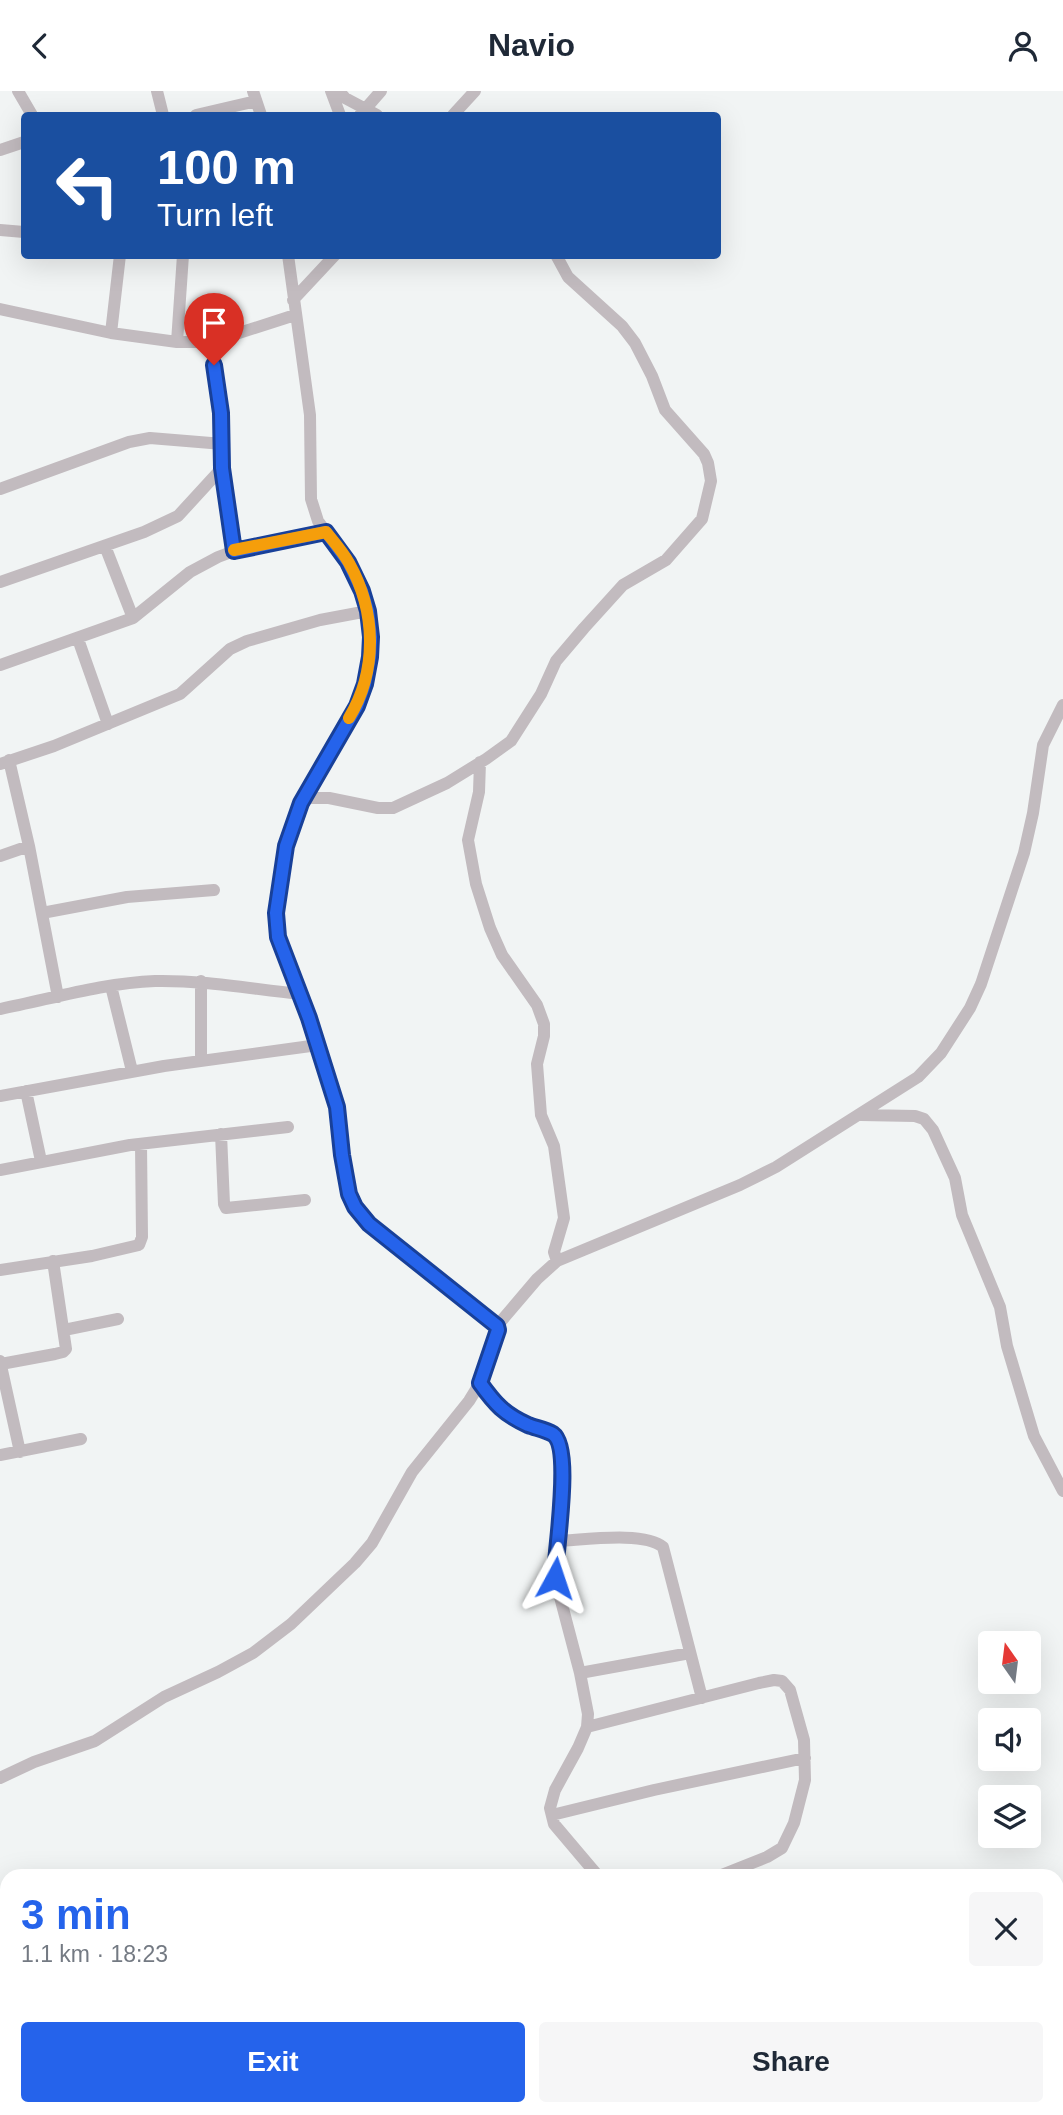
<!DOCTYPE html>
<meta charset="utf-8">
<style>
body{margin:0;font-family:Arial,sans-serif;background:#f6f6f7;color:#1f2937;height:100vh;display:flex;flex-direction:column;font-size:26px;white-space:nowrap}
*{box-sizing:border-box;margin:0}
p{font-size:23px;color:#747a83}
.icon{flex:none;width:38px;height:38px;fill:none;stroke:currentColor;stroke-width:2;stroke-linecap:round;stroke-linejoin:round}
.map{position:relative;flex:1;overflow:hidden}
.details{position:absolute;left:0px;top:1778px;width:1064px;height:247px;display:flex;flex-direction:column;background:#fff;border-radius:21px 21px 0 0;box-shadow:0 7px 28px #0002}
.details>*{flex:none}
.top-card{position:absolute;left:21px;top:21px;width:700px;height:147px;border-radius:7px;box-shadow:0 7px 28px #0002;background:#1a4fa0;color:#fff;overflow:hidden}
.needle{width:46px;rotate:346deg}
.tools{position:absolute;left:978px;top:1540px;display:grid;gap:14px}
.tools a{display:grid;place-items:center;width:63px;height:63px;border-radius:7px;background:#fff;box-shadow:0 7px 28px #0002;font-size:35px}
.pin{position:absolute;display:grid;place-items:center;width:60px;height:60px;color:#fff;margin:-72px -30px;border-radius:50% 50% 50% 0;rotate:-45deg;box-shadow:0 0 7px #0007}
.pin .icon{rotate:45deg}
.me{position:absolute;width:77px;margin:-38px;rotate:5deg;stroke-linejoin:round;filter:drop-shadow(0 0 5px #0008)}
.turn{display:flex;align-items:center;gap:24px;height:147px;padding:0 21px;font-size:32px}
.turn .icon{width:91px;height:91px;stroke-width:2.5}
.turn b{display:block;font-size:49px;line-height:60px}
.round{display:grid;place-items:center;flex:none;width:74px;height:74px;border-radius:7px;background:#f6f6f7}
.summary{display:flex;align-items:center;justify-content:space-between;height:119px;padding:0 21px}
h1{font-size:42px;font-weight:800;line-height:52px;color:#2563eb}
.cta{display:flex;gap:14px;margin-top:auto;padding:14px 21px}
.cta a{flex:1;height:80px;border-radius:7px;background:#2563eb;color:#fff;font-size:28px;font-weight:800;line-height:80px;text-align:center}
.cta a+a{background:#f6f6f7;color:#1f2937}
header{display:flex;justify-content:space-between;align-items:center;height:91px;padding:0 21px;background:#fff;font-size:32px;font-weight:800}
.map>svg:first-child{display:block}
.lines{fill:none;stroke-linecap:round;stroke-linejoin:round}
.minor{stroke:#c2bbbf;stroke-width:12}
.route-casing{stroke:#184099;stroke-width:18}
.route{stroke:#2563eb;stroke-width:12}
.slow{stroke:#f59e0b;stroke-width:12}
</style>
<header><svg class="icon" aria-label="back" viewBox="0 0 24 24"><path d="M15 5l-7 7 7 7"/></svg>Navio<svg class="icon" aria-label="person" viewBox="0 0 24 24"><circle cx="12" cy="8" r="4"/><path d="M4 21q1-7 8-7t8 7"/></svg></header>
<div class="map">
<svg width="1063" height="2024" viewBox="0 0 1063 2024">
<rect width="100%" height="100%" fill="#f1f4f4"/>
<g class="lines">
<path class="minor" d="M18,0L32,24
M157,0L163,24
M253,0L261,24
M331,0L340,24
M339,0L345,7L377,24
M196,24L256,10
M360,24L381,0
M453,24L475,0
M0,59L24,51
M0,139L24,141
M293,209L335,164
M0,218L111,242L177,251H211L295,224
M111,242L120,164
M177,251L183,164
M211,251L221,322L222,377L234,460
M0,398L129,351L150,347L223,353
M105,455L133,527
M0,491L144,441L178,425L222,377
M78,548L108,633
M0,574L133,527L190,481L218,466L234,460L326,441
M9,669L29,755L58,906
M480,671L479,701L468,749L476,793L490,837L502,864L537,914L544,933V945L537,973L541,1024L554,1055L564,1127L554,1161L557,1170
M0,673L54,655L180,603L230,558L247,550L320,529L368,520
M304,707H329L378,717H393L447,692L486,668L511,650L541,603L556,570L584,537L623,494L666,469L702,428L711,390L708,372L704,363L665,319L652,285L635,252L622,235L568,186L556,164
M0,765L29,755
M42,822L127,806L214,799
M201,890V970
M111,895L132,980
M0,918C51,908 103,892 155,890C204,889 251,898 300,903
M26,1000L41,1070
M0,1005L164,975L318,954
M861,1024L915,1025L924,1028L933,1039L955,1087L962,1124L1000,1216L1007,1255L1034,1345L1063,1400
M221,1043L224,1113L226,1117L305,1109
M0,1079L130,1054L288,1036
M0,1179L92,1165L139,1154L142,1146L141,1053
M497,1235L537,1188L557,1170L740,1094L776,1076L918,986L941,962L970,917L981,893L1024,762L1033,722L1043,654L1063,614
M64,1239L118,1228
M0,1270L20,1361
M1,1273L55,1263L63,1261L66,1258L53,1170
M480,1292L498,1317L520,1330L556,1345L563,1359L555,1487L580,1582L588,1623L587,1636L578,1657L555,1699L550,1717L554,1733L598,1785
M0,1364L81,1348
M558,1450C583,1449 645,1440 663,1456L702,1607
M580,1582L690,1562
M587,1636L759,1592L774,1589L782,1590L790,1599L804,1649L805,1689L794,1732L782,1757L767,1766L719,1785
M0,1687L34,1671L95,1650L164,1606L218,1581L253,1562L291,1533L355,1472L372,1452L412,1381L469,1310L480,1292L498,1239L491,1229L369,1133L355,1116L349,1103L342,1064L337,1016L309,927L278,846L276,822L286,755L301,712L357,615L365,593L371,546L368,520L362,500L348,471L318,430L311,408L310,324L288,164
M552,1724L654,1699L805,1667
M703,2018L704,2024
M826,2019L828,2024"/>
</g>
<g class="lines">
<defs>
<path id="route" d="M214,274L221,322L222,377L234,460L326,441L348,471L362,500L368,520L371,546L370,566L365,593L357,615L301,712L286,755L276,822L278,846L309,927L337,1016L342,1064L349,1103L355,1116L369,1133L497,1235L498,1239L480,1292C495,1313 504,1323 528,1334C536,1337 546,1339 553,1343C573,1357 555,1461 555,1487"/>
</defs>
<use href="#route" class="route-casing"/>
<use href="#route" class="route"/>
<path class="slow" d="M234,459L326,441C334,451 343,461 349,472C376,520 378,579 349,627"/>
</g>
</svg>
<div class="tools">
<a><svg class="needle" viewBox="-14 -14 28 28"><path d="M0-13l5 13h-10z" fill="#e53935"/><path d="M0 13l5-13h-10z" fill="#747a83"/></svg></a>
<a><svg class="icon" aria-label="sound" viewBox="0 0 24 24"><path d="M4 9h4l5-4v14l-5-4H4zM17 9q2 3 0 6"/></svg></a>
<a><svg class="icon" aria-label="layers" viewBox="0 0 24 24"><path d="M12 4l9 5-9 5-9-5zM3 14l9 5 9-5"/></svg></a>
</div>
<div class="pin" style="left:214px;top:274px;background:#d93025"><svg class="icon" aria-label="arrive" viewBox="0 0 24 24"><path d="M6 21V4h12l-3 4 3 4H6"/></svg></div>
<svg class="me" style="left:555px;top:1487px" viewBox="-20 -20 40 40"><path d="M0-17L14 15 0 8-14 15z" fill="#2563eb" stroke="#fff" stroke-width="4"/></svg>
<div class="top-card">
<div class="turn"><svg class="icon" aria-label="left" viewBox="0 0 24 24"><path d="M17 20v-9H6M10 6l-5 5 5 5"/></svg><div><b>100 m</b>Turn left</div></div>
</div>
<section class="details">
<div class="summary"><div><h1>3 min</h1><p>1.1 km · 18:23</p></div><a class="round"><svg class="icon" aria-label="close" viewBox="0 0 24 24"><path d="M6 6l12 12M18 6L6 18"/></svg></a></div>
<div class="cta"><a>Exit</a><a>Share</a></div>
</section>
</div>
